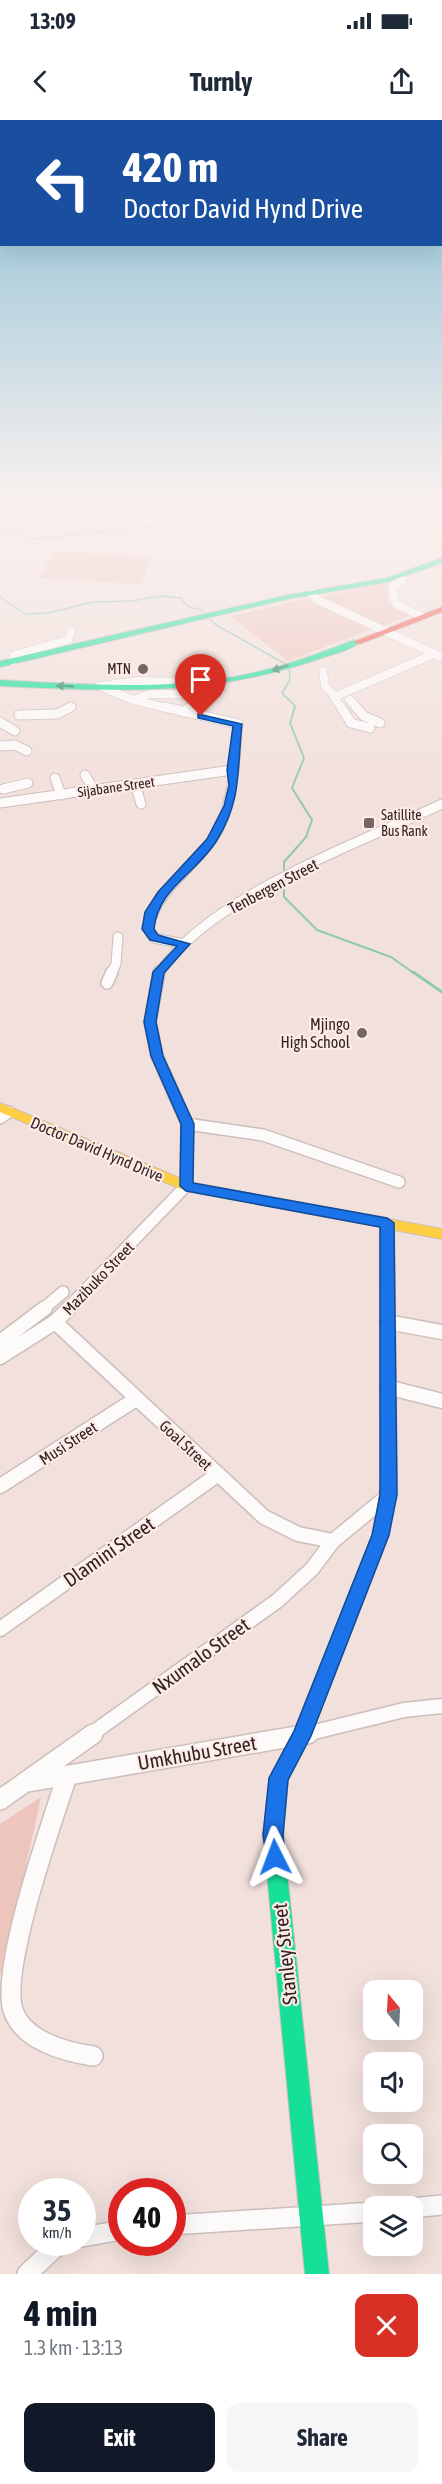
<!DOCTYPE html>
<meta charset="utf-8">
<style>
body{margin:0;font-family:"Asap Condensed",sans-serif;background:#f6f6f7;color:#1f2937;height:100vh;display:flex;flex-direction:column;font-size:22px;white-space:nowrap}
*{box-sizing:border-box;margin:0}
p{font-size:20px;color:#747a83}
.icon{flex:none;width:33px;height:33px;fill:none;stroke:currentColor;stroke-width:2;stroke-linecap:round;stroke-linejoin:round}
.map{position:relative;height:2154px;overflow:hidden}
.sheet{display:flex;flex-direction:column;background:#fff;flex:1}
.sheet>*{flex:none}
.top-card{position:absolute;left:0px;top:0px;width:442px;height:126px;box-shadow:0 6px 24px #0002;background:#1a4fa0;color:#fff;overflow:hidden}
.needle{width:39px;rotate:342deg}
.fabs{position:absolute;left:363px;top:1860px;display:grid;gap:12px}
.fabs a{display:grid;place-items:center;width:60px;height:60px;border-radius:12px;background:#fff;box-shadow:0 6px 24px #0002;font-size:30px}
.speed{position:absolute;left:18px;top:2058px;display:flex;gap:12px;font-size:30px;font-weight:700;text-align:center}
.speed>*{display:grid;place-content:center;width:78px;height:78px;border-radius:50%;background:#fff;box-shadow:0 6px 24px #0002;line-height:1}
.speed small{font-size:15px;font-weight:400}
.speed .limit{border:9px solid #d22;background:#fff;color:#111}
.pin{position:absolute;display:grid;place-items:center;width:51px;height:51px;color:#fff;margin:-62px -26px;border-radius:50% 50% 50% 0;rotate:-45deg;box-shadow:0 0 6px #0007}
.pin .icon{rotate:45deg}
.me{position:absolute;width:66px;margin:-33px;rotate:357deg;stroke-linejoin:round;filter:drop-shadow(0 0 4px #0008)}
.turn{display:flex;align-items:center;gap:21px;height:126px;padding:0 24px;font-size:27px}
.turn .icon{width:78px;height:78px;stroke-width:2.5}
.turn b{display:block;font-size:42px;line-height:51px}
.round{display:grid;place-items:center;flex:none;width:63px;height:63px;border-radius:12px;background:#f6f6f7}
.head{display:flex;align-items:center;justify-content:space-between;height:102px;padding:0 24px}
h1{font-size:36px;font-weight:700;line-height:45px;color:#111827}
.primary-button{display:flex;gap:12px;margin-top:auto;padding:12px 24px}
.primary-button a{flex:1;height:69px;border-radius:12px;background:#111827;color:#fff;font-size:24px;font-weight:700;line-height:69px;text-align:center}
.primary-button a+a{background:#f6f6f7;color:#1f2937}
.status{display:flex;justify-content:space-between;align-items:center;height:42px;padding:0 30px;background:#fff;direction:ltr}
.status svg{height:16px;fill:currentColor}
header{display:flex;justify-content:space-between;align-items:center;height:78px;padding:0 24px;background:#fff;font-size:27px;font-weight:700}
.map>svg:first-child{display:block}
.green{fill:#eec5bd}
.lines{fill:none;stroke-linecap:round;stroke-linejoin:round}
.stream-far2{stroke:#90c9b3;stroke-width:1.5}
.stream-far1{stroke:#90c9b3;stroke-width:2}
.stream{stroke:#90c9b3;stroke-width:3}
.street-far4-casing{stroke:#ccbebb;stroke-width:9}
.street-far3-casing{stroke:#ccbebb;stroke-width:11}
.street-far2-casing{stroke:#ccbebb;stroke-width:14}
.street-far1-casing{stroke:#ccbebb;stroke-width:17}
.street-casing{stroke:#ccbebb;stroke-width:22}
.fast-casing{stroke:#ccbebb;stroke-width:2}
.slow-casing{stroke:#ccbebb;stroke-width:2}
.jam-casing{stroke:#ccbebb;stroke-width:2}
.street-far4{stroke:#fdfafa;stroke-width:8}
.street-far3{stroke:#fdfafa;stroke-width:9}
.street-far2{stroke:#fdfafa;stroke-width:11}
.street-far1{stroke:#fdfafa;stroke-width:14}
.street{stroke:#fdfafa;stroke-width:19}
.fast{fill:#16e098;fill-rule:evenodd}
.slow{fill:#ffcf43;fill-rule:evenodd}
.jam{fill:#f24e42;fill-rule:evenodd}
.oneway{fill:#23825d}
.route{fill:#1a73e8;stroke:#114b97;stroke-width:1.5}
.poi-dot{fill:#746663;stroke:#feeae7;stroke-width:2}
.labels{text-anchor:middle;stroke-width:4.5;stroke-linejoin:round;paint-order:stroke}
.far-poi-label{font-size:14px;fill:#302422;stroke:#feeae7;text-anchor:end}
.far-street-label{font-size:14px;fill:#302422;stroke:#feeae7}
.street-label{font-size:16px;fill:#302422;stroke:#feeae7}
.poi-label{font-size:16px;fill:#302422;stroke:#feeae7;text-anchor:end}
.near-street-label{font-size:20px;fill:#302422;stroke:#feeae7}
</style>
<div class="status"><b>13:09</b><svg viewBox="0 0 49 12"><path d="M0 12V9h3v3zM5 12V6h3v6zM10 12V3h3v9zM15 12V0h3v12zM26 1h20v11H26zM47 4h2v5h-2z"/></svg></div>
<header><svg class="icon" aria-label="back" viewBox="0 0 24 24"><path d="M15 5l-7 7 7 7"/></svg>Turnly<svg class="icon" aria-label="share" viewBox="0 0 24 24"><path d="M12 15V3M7 8l5-5 5 5M5 13v7h14v-7"/></svg></header>
<div class="map">
<svg width="442" height="2154" viewBox="0 0 442 2154">
<rect width="100%" height="100%" fill="#f2e0dc"/>
<path class="green" d="M54,431L146,436H153L141,464L39,458Z
M392,461L396,462L387,468L388,483L410,496L382,506L321,477Z
M305,479L372,509L288,541L230,496Z
M41,1677L4,1847L0,1855V1704Z"/>
<g class="lines">
<path class="stream-far2" d="M0,414L18,412L35,419L148,407L175,399L241,394L295,379
M0,477L25,494L49,493L93,482L132,481L160,476L180,478L189,487L201,490L216,505L289,546L290,560L282,573L295,586L294,589"/>
<path class="stream-far1" d="M295,587L290,603L304,638L292,668L312,700L306,717L284,742V777L317,810L391,837L415,854"/>
<path class="stream" d="M413,852L442,872"/>
<defs>
<path id="street-far4" d="M155,379L165,386
M396,457L403,460L392,466L396,484L421,496
M312,473L316,479L439,536
M13,541L14,535L68,520L71,511
M323,551L325,566L335,576
M100,566L137,561L196,562
M104,568L133,580L171,589
M187,573L198,581L187,589
M133,580L150,574H187L205,564
M350,580L358,589
M68,589L71,587
M342,589L334,577L434,534"/>
<path id="street-far3" d="M165,587L238,604C234,644 235,686 212,720C190,752 157,769 148,809L154,818L184,824
M341,587L351,603L370,608
M356,587L364,596L380,603
M183,592L190,587
M19,595L57,594L71,587
M0,602L15,611
M0,626L15,625L27,631
M85,655L94,670
M55,658L61,675
M135,664L141,684
M3,669L28,663
M0,683L232,650
M111,854L116,844L118,817
M159,854C204,779 363,721 442,684"/>
<path id="street-far2" d="M107,863L112,852
M0,998L9,992
M187,1004L263,1015L399,1062
M43,1189L63,1172
M67,1189L186,1066L187,1004L157,936L150,902L159,852"/>
<path id="street-far1" d="M55,1202L264,1397L298,1414L333,1421
M387,1202L442,1212
M0,1222L45,1188
M0,1237L55,1202L69,1188
M387,1267L442,1281
M0,1366L136,1279
M0,1509L217,1355
M90,1615L277,1481L312,1449L333,1421L389,1375
M302,1615L404,1590L442,1586"/>
<path id="street" d="M67,1656C52,1702 0,1848 13,1890C23,1921 66,1932 93,1936
M28,1662L308,1614
M0,1680L93,1614
M412,2088L442,2085
M172,2105L374,2092
M82,2117L122,2110
M27,2154L61,2122"/>
<path id="fast" d="M442,438V443L388,462L288,479L0,547V541L288,475L386,458Z
M354,520L361,522C348,532 326,536 310,542C202,577 111,571 0,566V560C76,564 152,570 227,558C271,551 313,536 354,520Z
M387,1098L394,1103L397,1362L395,1367L389,1369L383,1367L381,1362L380,1103Z
M276,1733L283,1736L286,1743L329,2154H305L266,1743L269,1736Z"/>
<path id="slow" d="M0,983L189,1062L442,1109V1119L181,1069L0,992Z"/>
<path id="jam" d="M442,487V492L360,524L353,522Z
M389,1355L395,1357L397,1362L389,1415L311,1615L288,1659L283,1715L286,1743L283,1750L276,1753L269,1750L266,1743L263,1715L270,1658L294,1611L373,1415L381,1362L383,1357Z"/>
</defs>
<use href="#street-far4" class="street-far4-casing"/>
<use href="#street-far3" class="street-far3-casing"/>
<use href="#street-far2" class="street-far2-casing"/>
<use href="#street-far1" class="street-far1-casing"/>
<use href="#street" class="street-casing"/>
<use href="#fast" class="fast-casing"/>
<use href="#slow" class="slow-casing"/>
<use href="#jam" class="jam-casing"/>
<use href="#street-far4" class="street-far4"/>
<use href="#street-far3" class="street-far3"/>
<use href="#street-far2" class="street-far2"/>
<use href="#street-far1" class="street-far1"/>
<use href="#street" class="street"/>
<use href="#fast" class="fast"/>
<use href="#slow" class="slow"/>
<use href="#jam" class="jam"/>
</g>
<defs><path id="oneway-solid" d="M-6-.8H1V-3.2L6.5 0L1 3.2V.8H-6Z" transform="scale(1.5)"/></defs>
<g class="oneway">
<use href="#oneway-solid" transform="translate(280 548) rotate(162)"/>
<use href="#oneway-solid" transform="translate(65 566) rotate(-177)"/>
</g>
<linearGradient id="sky" x2="0" y2="1"><stop stop-color="#85bcd3"/><stop offset="0.56" stop-color="#f9f1ef"/><stop offset="1" stop-color="#f9f1ef" stop-opacity="0"/></linearGradient>
<rect width="442" height="681" fill="url(#sky)"/>
<path class="route" d="M198,594L242,604C237,649 242,680 217,720C197,753 158,768 154,809L158,815L190,824L164,853L156,902L163,936L194,1004L193,1063L387,1098L394,1103L397,1375L389,1415L311,1616L288,1660L283,1715L285,1737L282,1744L275,1747L268,1744L263,1715L269,1658L294,1611L372,1415L380,1375V1107L186,1071L180,1066L181,1004L151,936L144,902L153,852L177,826L150,820L142,809L145,792L158,772L207,719L224,686L229,665L227,650L233,606L198,598Z"/>
<g class="poi-dot">
<circle cx="143" cy="549" r="6"/>
<rect x="363" y="697" width="12" height="12" rx="3"/>
<circle cx="362" cy="913" r="6"/>
</g>
<g class="labels">
<g class="far-poi-label">
<text x="131" y="554">MTN</text>
<text x="381" y="700" text-anchor="start">Satillite<tspan x="381" dy="16">Bus Rank</tspan></text>
</g>
<g class="far-street-label">
<text transform="translate(116 667) rotate(-8)" y="5">Sijabane Street</text>
</g>
<g class="street-label">
<text transform="translate(273 766) rotate(-28)" y="6">Tenbergen Street</text>
<text transform="translate(97 1029) rotate(23)" y="6">Doctor David Hynd Drive</text>
<text transform="translate(98 1158) rotate(-46)" y="6">Mazibuko Street</text>
<text transform="translate(68 1323) rotate(-33)" y="6">Musi Street</text>
<text transform="translate(186 1325) rotate(43)" y="6">Goal Street</text>
</g>
<g class="poi-label">
<text x="350" y="910">Mjingo<tspan x="350" dy="18">High School</tspan></text>
</g>
<g class="near-street-label">
<text transform="translate(109 1432) rotate(-35)" y="7">Dlamini Street</text>
<text transform="translate(201 1536) rotate(-36)" y="7">Nxumalo Street</text>
<text transform="translate(197 1633) rotate(-10)" y="7">Umkhubu Street</text>
<text transform="translate(285 1834) rotate(-96)" y="7">Stanley Street</text>
</g>
</g>
</svg>
<div class="fabs">
<a><svg class="needle" viewBox="-14 -14 28 28"><path d="M0-13l5 13h-10z" fill="#e53935"/><path d="M0 13l5-13h-10z" fill="#747a83"/></svg></a>
<a><svg class="icon" aria-label="sound" viewBox="0 0 24 24"><path d="M4 9h4l5-4v14l-5-4H4zM17 9q2 3 0 6"/></svg></a>
<a><svg class="icon" aria-label="search" viewBox="0 0 24 24"><circle cx="10" cy="10" r="6"/><path d="M15 15l6 6"/></svg></a>
<a><svg class="icon" aria-label="layers" viewBox="0 0 24 24"><path d="M12 4l9 5-9 5-9-5zM3 14l9 5 9-5"/></svg></a>
</div>
<div class="speed"><div>35<small>km/h</small></div><div class="limit">40</div></div>
<div class="pin" style="left:201px;top:596px;background:#d93025"><svg class="icon" aria-label="arrive" viewBox="0 0 24 24"><path d="M6 21V4h12l-3 4 3 4H6"/></svg></div>
<svg class="me" style="left:275px;top:1737px" viewBox="-20 -20 40 40"><path d="M0-17L14 15 0 8-14 15z" fill="#1a73e8" stroke="#fff" stroke-width="4"/></svg>
<div class="top-card">
<div class="turn"><svg class="icon" aria-label="left" viewBox="0 0 24 24"><path d="M17 20v-9H6M10 6l-5 5 5 5"/></svg><div><b>420 m</b>Doctor David Hynd Drive</div></div>
</div>
</div>
<section class="sheet">
<div class="head"><div><h1>4 min</h1><p>1.3 km · 13:13</p></div><a class="round" style="background:#d93025;color:#fff"><svg class="icon" aria-label="close" viewBox="0 0 24 24"><path d="M6 6l12 12M18 6L6 18"/></svg></a></div>
<div class="primary-button"><a>Exit</a><a>Share</a></div>
</section>
